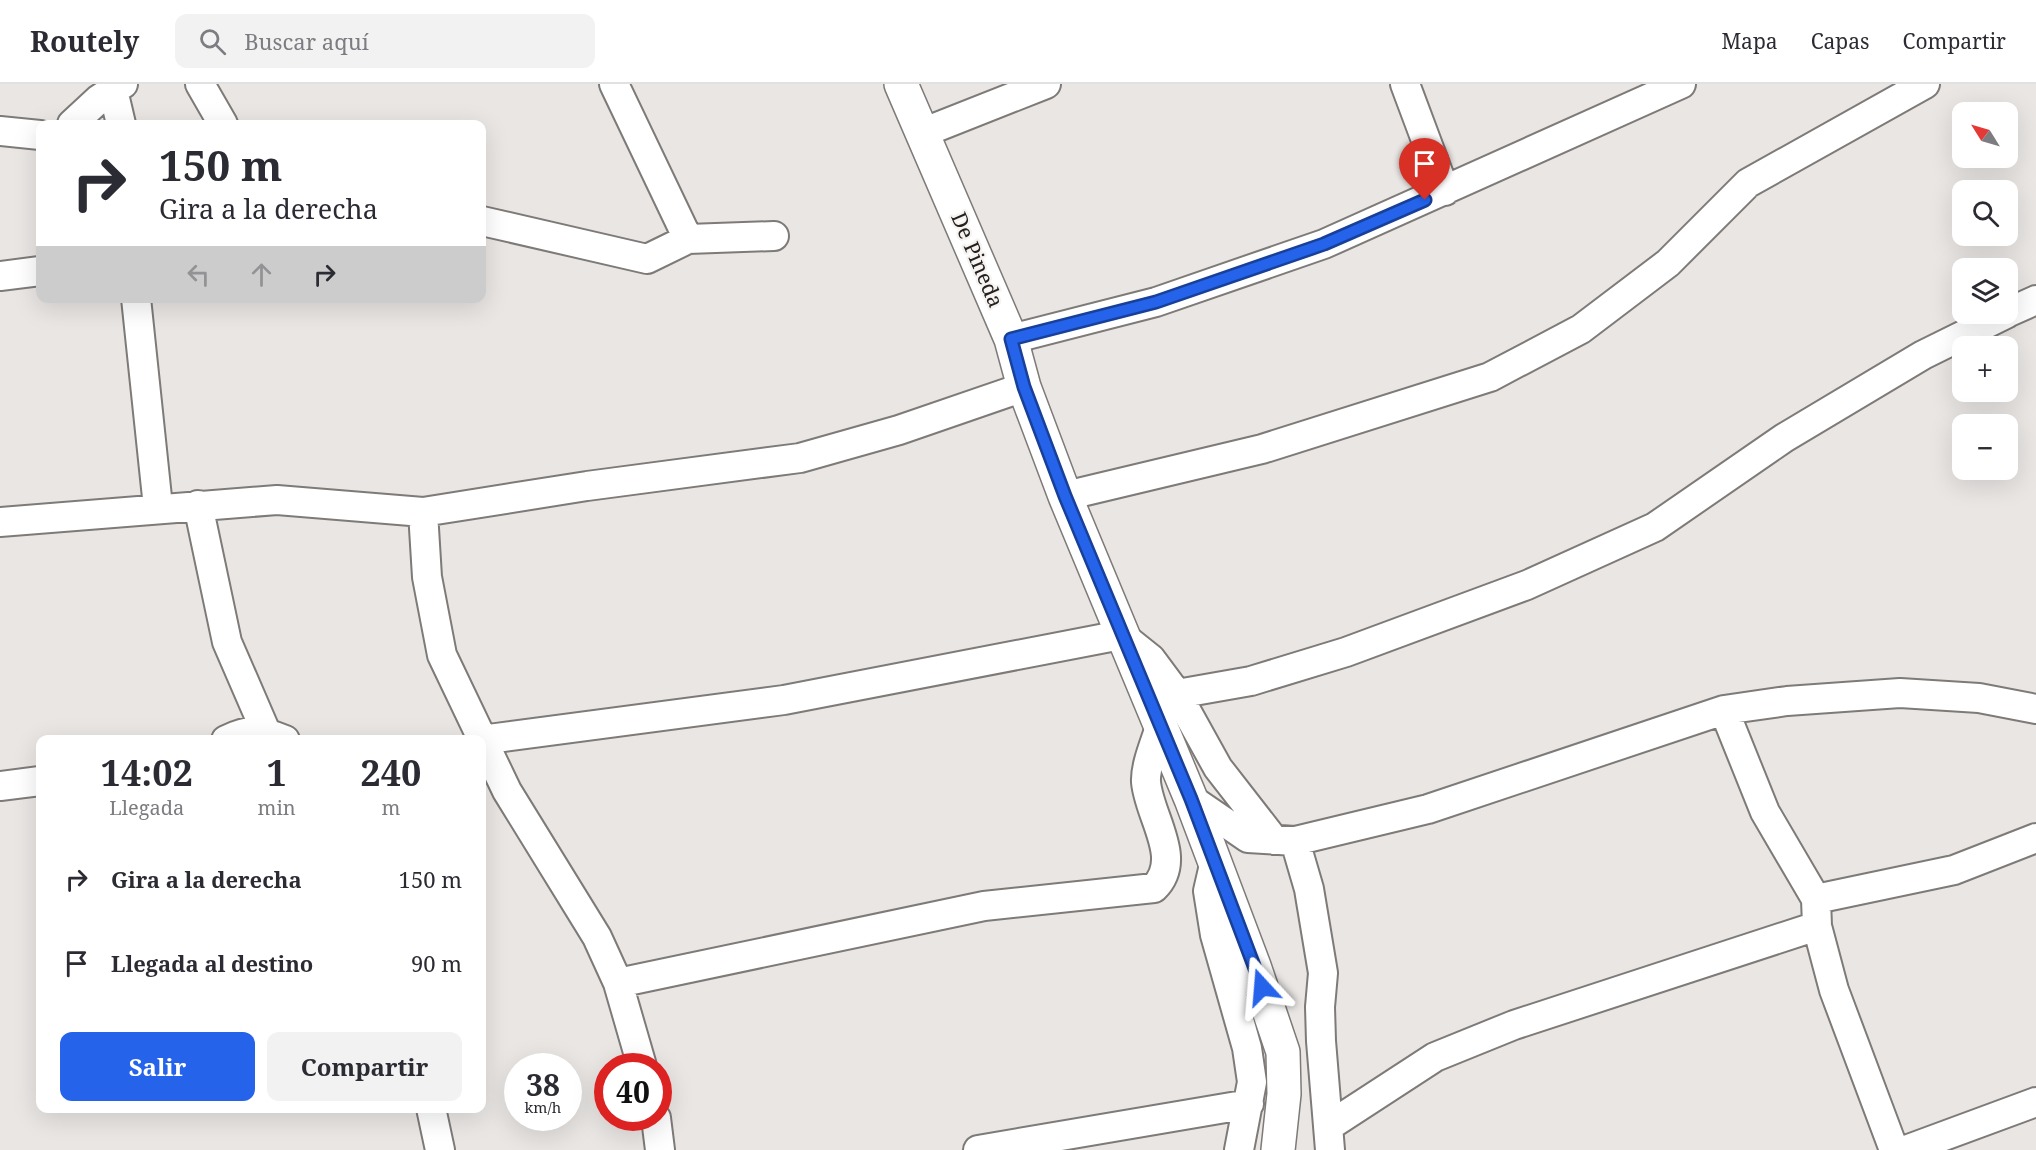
<!DOCTYPE html>
<html lang="es">
<meta charset="utf-8">
<style>
body{margin:0;font-family:"Noto Serif",serif;background:#f2f2f3;color:#2b2b33;height:100vh;display:flex;flex-direction:column;font-size:22px;white-space:nowrap}
*{box-sizing:border-box;margin:0}
p{font-size:20px;color:#7c7c81}
.icon{flex:none;width:33px;height:33px;fill:none;stroke:currentColor;stroke-width:2;stroke-linecap:round;stroke-linejoin:round}
.map{position:relative;flex:1;overflow:hidden}
.drawer{position:absolute;left:36px;top:651px;width:450px;height:378px;display:flex;flex-direction:column;background:#fff;border-radius:12px;box-shadow:0 6px 24px #0002}
.drawer>*{flex:none}
.top-card{position:absolute;left:36px;top:36px;width:450px;height:183px;border-radius:12px;box-shadow:0 6px 24px #0002;background:#fff;color:#2b2b33;overflow:hidden}
.needle{width:39px;rotate:307deg}
.tools{position:absolute;left:1952px;top:18px;display:grid;gap:12px}
.tools a{display:grid;place-items:center;width:66px;height:66px;border-radius:12px;background:#fff;box-shadow:0 6px 24px #0002;font-size:30px}
.speed{position:absolute;left:504px;top:969px;display:flex;gap:12px;font-size:30px;font-weight:700;text-align:center}
.speed>*{display:grid;place-content:center;width:78px;height:78px;border-radius:50%;background:#fff;box-shadow:0 6px 24px #0002;line-height:1}
.speed small{font-size:15px;font-weight:400}
.speed .limit{border:9px solid #d22;background:#fff;color:#111}
.pin{position:absolute;display:grid;place-items:center;width:51px;height:51px;color:#fff;margin:-62px -26px;border-radius:50% 50% 50% 0;rotate:-45deg;box-shadow:0 0 6px #0007}
.pin .icon{rotate:45deg}
.me{position:absolute;width:66px;margin:-33px;rotate:341deg;stroke-linejoin:round;filter:drop-shadow(0 0 4px #0008)}
.turn{display:flex;align-items:center;gap:21px;height:126px;padding:0 24px;font-size:27px}
.turn .icon{width:78px;height:78px;stroke-width:2.5}
.turn b{display:block;font-size:42px;line-height:51px}
.lanes{display:flex;align-items:center;height:57px;padding:0 24px;background:#0003;justify-content:center;gap:30px;direction:ltr}
.lanes .off{opacity:.35}
.eta{display:flex;justify-content:space-evenly;align-items:center;height:102px;text-align:center}
.eta b{font-size:36px;font-weight:700;line-height:42px}
.action{display:flex;gap:12px;margin-top:auto;padding:12px 24px}
.action a{flex:1;height:69px;border-radius:12px;background:#2563eb;color:#fff;font-size:24px;font-weight:700;line-height:69px;text-align:center}
.action a+a{background:#f2f2f3;color:#2b2b33}
ul{padding:0;list-style:none}
li{display:flex;align-items:center;gap:18px;height:84px;padding:0 24px}
li div{flex:1}
li b{display:block;font-size:22px}
li em{font-style:normal}
header{display:flex;align-items:center;gap:36px;box-sizing:border-box;height:84px;padding:0 30px;background:#fff;border-bottom:2px solid #e1e1e2}
header strong{font-size:28px}
nav{display:flex;gap:33px;margin-inline-start:auto;font-size:21px}
.search{width:420px;height:54px;background:#f2f2f3;display:flex;align-items:center;gap:15px;box-sizing:border-box;padding:0 21px;border-radius:12px;color:#7c7c81;font-size:22px}
.map>svg:first-child{display:block}
.lines{fill:none;stroke-linecap:round;stroke-linejoin:round}
.minor-casing{stroke:#7d7a78;stroke-width:32}
.tertiary-casing{stroke:#7d7a78;stroke-width:36}
.minor{stroke:#fff;stroke-width:28}
.tertiary{stroke:#fff;stroke-width:33}
.route-casing{stroke:#184099;stroke-width:15}
.route{stroke:#2563eb;stroke-width:10}
.labels{text-anchor:middle;stroke-width:4.5;stroke-linejoin:round;paint-order:stroke}
.street-label{font-size:21px;fill:#222120;stroke:#f6f3f1}
</style>
<header>
<strong>Routely</strong>
<div class="search"><svg class="icon" aria-label="search" viewBox="0 0 24 24"><circle cx="10" cy="10" r="6"/><path d="M15 15l6 6"/></svg>Buscar aquí</div>
<nav><a>Mapa</a><a>Capas</a><a>Compartir</a></nav>
</header>
<div class="map">
<svg width="2036" height="1066" viewBox="0 0 2036 1066">
<rect width="100%" height="100%" fill="#e9e6e4"/>
<g class="lines">
<defs>
<path id="minor" d="M200,0L223,40
M614,0L688,155
M1405,0L1445,107
M113,6L121,40
M72,40L99,15L123,0
M0,47L40,51
M922,49L1046,0
M482,137L647,175L688,155L774,152
M0,192L40,187
M136,214L158,423
M2007,229L2036,216
M1011,255L1156,218L1324,160L1681,0
M1065,412L1262,365L1490,293L1581,245L1668,179L1748,99L1925,0
M198,421L227,558L266,648
M423,428L427,493L442,571L507,707L597,853L618,899L642,982
M0,438L277,416L423,428L587,402L800,374L899,346L1024,303
M1177,610L1251,597L1346,568L1527,501L1655,443L1784,354L1923,271L2006,230
M1724,626L1765,728L1816,815L1817,842L1834,906L1894,1066
M226,656C250,644 261,646 285,656
M481,656L784,616L1121,551L1151,575L1177,610L1218,684L1274,756
M0,702L40,697
M1191,715L1248,754L1295,757L1428,725L1724,626L1787,617L1900,609L1979,614L2036,625
M1295,757L1309,805L1323,889L1320,923L1321,957L1330,1066
M1214,781L1208,807L1215,851L1247,964L1252,998L1239,1066
M1816,815L1954,786L2036,754
M618,899L984,822L1154,804C1184,775 1149,733 1146,698C1145,682 1155,659 1160,643
M431,1024L440,1066
M656,1034L660,1066
M1329,1042L1435,973L1514,941L1817,842
M978,1066L1249,1020
M1906,1066L2036,1018"/>
<path id="tertiary" d="M901,0L1011,255L1024,303L1065,412L1191,715L1254,882L1283,968L1284,1010L1278,1066"/>
</defs>
<use href="#minor" class="minor-casing"/>
<use href="#tertiary" class="tertiary-casing"/>
<use href="#minor" class="minor"/>
<use href="#tertiary" class="tertiary"/>
</g>
<g class="lines">
<defs>
<path id="route" d="M1262,903L1191,715L1065,412L1024,303L1011,255L1156,218L1324,160L1425,116"/>
</defs>
<use href="#route" class="route-casing"/>
<use href="#route" class="route"/>
</g>
<g class="labels">
<g class="street-label">
<text transform="translate(977 176) rotate(67)" y="7">De Pineda</text>
</g>
</g>
</svg>
<div class="tools">
<a><svg class="needle" viewBox="-14 -14 28 28"><path d="M0-13l5 13h-10z" fill="#e53935"/><path d="M0 13l5-13h-10z" fill="#7c7c81"/></svg></a>
<a><svg class="icon" aria-label="search" viewBox="0 0 24 24"><circle cx="10" cy="10" r="6"/><path d="M15 15l6 6"/></svg></a>
<a><svg class="icon" aria-label="layers" viewBox="0 0 24 24"><path d="M12 4l9 5-9 5-9-5zM3 14l9 5 9-5"/></svg></a>
<a>+</a>
<a>−</a>
</div>
<div class="speed"><div>38<small>km/h</small></div><div class="limit">40</div></div>
<div class="pin" style="left:1425px;top:116px;background:#d93025"><svg class="icon" aria-label="arrive" viewBox="0 0 24 24"><path d="M6 21V4h12l-3 4 3 4H6"/></svg></div>
<svg class="me" style="left:1262px;top:903px" viewBox="-20 -20 40 40"><path d="M0-17L14 15 0 8-14 15z" fill="#2563eb" stroke="#fff" stroke-width="4"/></svg>
<div class="top-card">
<div class="turn"><svg class="icon" aria-label="right" viewBox="0 0 24 24"><path d="M7 20v-9h11M14 6l5 5-5 5"/></svg><div><b>150 m</b>Gira a la derecha</div></div>
<div class="lanes"><svg class="icon off" aria-label="left" viewBox="0 0 24 24"><path d="M17 20v-9H6M10 6l-5 5 5 5"/></svg><svg class="icon off" aria-label="ahead" viewBox="0 0 24 24"><path d="M12 20V5M6 11l6-6 6 6"/></svg><svg class="icon" aria-label="right" viewBox="0 0 24 24"><path d="M7 20v-9h11M14 6l5 5-5 5"/></svg></div>
</div>
<section class="drawer">
<div class="eta">
<div><b>14:02</b><p>Llegada</p></div>
<div><b>1</b><p>min</p></div>
<div><b>240</b><p>m</p></div>
</div>
<ul>
<li><svg class="icon" aria-label="right" viewBox="0 0 24 24"><path d="M7 20v-9h11M14 6l5 5-5 5"/></svg><div><b>Gira a la derecha</b></div><em>150 m</em></li>
<li><svg class="icon" aria-label="arrive" viewBox="0 0 24 24"><path d="M6 21V4h12l-3 4 3 4H6"/></svg><div><b>Llegada al destino</b></div><em>90 m</em></li>
</ul>
<div class="action"><a>Salir</a><a>Compartir</a></div>
</section>
</div>
